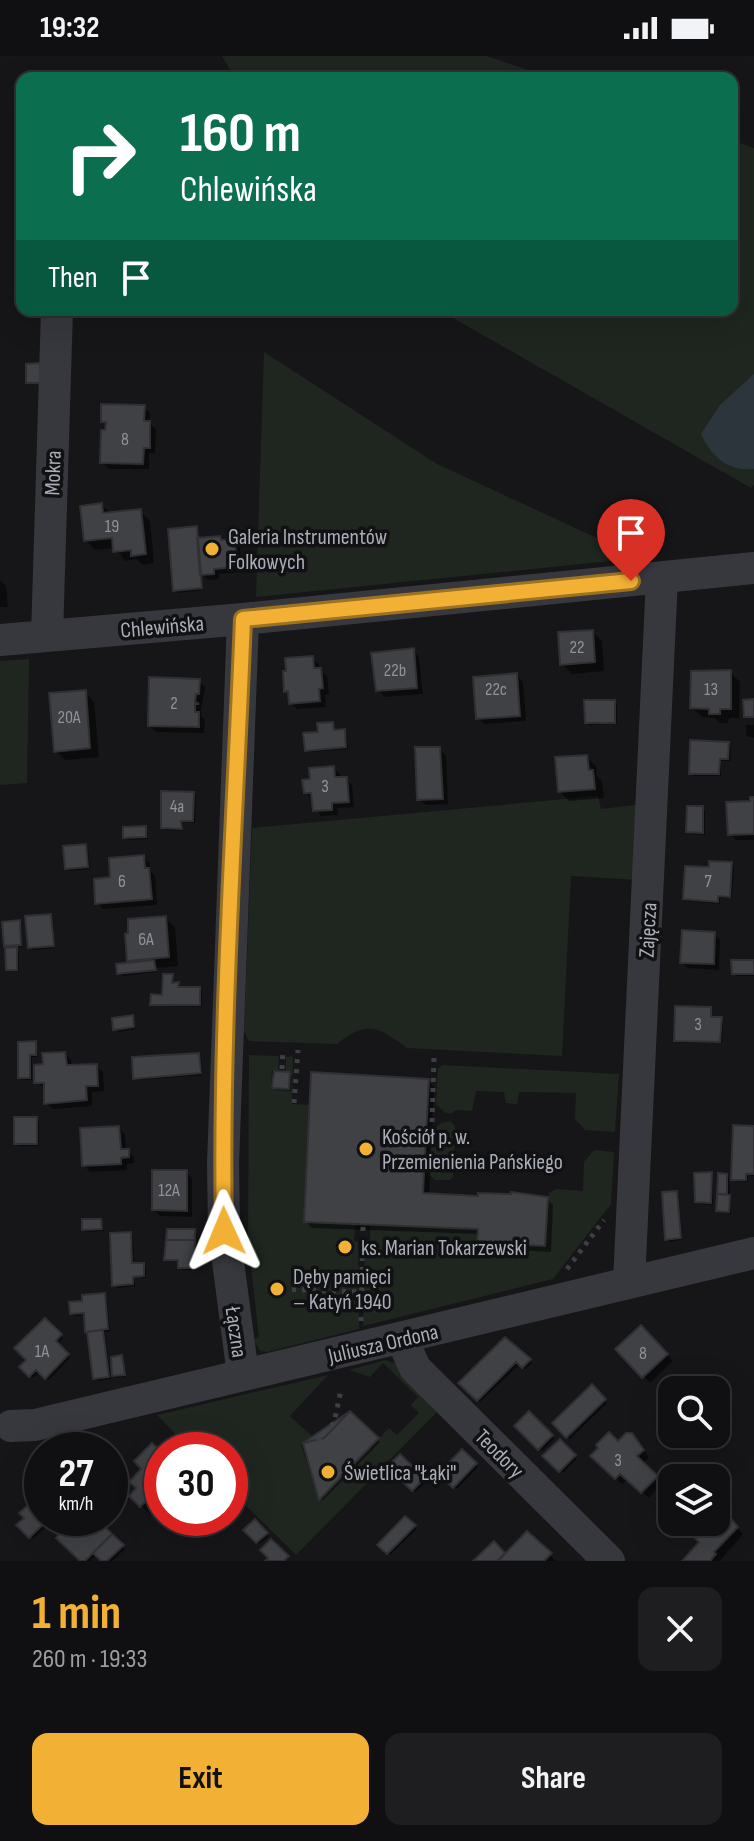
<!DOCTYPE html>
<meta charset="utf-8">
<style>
body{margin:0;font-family:"Sofia Sans Condensed",sans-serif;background:#1e1e20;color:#f1f3f6;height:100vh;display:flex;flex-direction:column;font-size:30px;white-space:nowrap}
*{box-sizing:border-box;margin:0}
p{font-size:26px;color:#9c9d9f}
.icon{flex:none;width:44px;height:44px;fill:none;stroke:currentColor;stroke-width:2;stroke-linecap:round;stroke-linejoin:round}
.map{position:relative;height:1505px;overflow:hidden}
.drawer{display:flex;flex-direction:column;background:#101012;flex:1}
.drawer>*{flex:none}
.banner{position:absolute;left:16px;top:16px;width:722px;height:244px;border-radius:16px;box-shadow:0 8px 32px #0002,0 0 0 2px #303032;background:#0b6e4f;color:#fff;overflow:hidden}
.controls{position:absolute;left:658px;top:1320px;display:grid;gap:16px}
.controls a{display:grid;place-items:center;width:72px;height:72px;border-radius:16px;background:#101012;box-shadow:0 8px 32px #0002,0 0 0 2px #303032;font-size:40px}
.speed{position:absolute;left:24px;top:1376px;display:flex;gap:16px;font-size:40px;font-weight:700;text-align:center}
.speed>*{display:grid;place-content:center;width:104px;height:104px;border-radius:50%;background:#101012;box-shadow:0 8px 32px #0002,0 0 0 2px #303032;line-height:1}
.speed small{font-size:20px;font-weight:400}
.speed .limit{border:12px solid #d22;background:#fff;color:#111}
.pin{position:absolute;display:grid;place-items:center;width:68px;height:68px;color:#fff;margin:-82px -34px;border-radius:50% 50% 50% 0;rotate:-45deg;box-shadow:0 0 8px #0007}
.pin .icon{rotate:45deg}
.me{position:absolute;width:88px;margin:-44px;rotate:359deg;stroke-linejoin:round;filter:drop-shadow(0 0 6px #0008)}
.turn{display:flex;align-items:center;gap:28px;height:168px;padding:0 32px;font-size:36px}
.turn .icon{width:104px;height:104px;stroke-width:2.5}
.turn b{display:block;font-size:56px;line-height:68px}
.then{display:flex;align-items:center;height:76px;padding:0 32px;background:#0003;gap:16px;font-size:30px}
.round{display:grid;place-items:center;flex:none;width:84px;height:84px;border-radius:16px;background:#1e1e20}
.headline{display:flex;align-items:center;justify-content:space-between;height:136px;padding:0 32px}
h1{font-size:48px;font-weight:700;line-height:60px;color:#f2b134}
.button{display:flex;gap:16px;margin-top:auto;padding:16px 32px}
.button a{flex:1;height:92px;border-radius:16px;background:#f2b134;color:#111;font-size:32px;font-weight:700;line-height:92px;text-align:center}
.button a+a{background:#1e1e20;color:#f1f3f6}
.status{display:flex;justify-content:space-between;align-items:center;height:56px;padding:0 40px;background:#101012;direction:ltr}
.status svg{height:22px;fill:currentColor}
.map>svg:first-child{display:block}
.green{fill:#1e261f}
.water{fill:#2c353c}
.shadow{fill:#0007}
.building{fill:#404145;stroke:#303034;stroke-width:2}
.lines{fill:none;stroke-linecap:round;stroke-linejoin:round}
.path{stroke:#3d3f44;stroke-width:5;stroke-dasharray:4 6;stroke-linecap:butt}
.minor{stroke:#37383d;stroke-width:32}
.route-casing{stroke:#9d7322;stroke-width:20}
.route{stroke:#f2b134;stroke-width:14}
.poi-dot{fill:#f2b134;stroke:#111113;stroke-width:3}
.labels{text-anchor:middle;stroke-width:7;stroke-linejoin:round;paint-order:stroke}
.number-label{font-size:18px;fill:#8e929b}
.street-label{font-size:22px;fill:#a8adb8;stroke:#111113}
.poi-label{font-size:22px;fill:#a8adb8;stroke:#111113;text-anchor:start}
</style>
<div class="status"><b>19:32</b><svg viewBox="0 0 49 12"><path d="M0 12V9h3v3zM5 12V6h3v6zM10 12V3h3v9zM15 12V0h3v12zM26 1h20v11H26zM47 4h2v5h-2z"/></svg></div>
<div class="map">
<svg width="754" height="1505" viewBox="0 0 754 1505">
<rect width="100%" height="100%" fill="#161618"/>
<path class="green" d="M222,0H487L551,22H235Z
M732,84L754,92V429L751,432L439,254H732Z
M264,296L437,408L640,502L256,541Z
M29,603L27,727L0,729V605Z
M598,740L601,753L643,748L639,824L571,820L562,1000L407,992C380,972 367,963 337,988L249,985L244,975L252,772Z
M249,999L279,1000L278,1014H272L271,1033L289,1034L291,1015H286V1001L293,1000L292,1048L310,1049L305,1166L355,1169L354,1185L358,1186L359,1273L267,1296L260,1295L253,1283L259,1282L248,1183Z
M442,1009L619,1018L615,1076L585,1074L575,1063L576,1037L519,1036L517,1048L506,1047L504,1036L476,1035L472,1055L456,1054L451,1058L444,1056L436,1048L438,1013Z
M450,1065L455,1070L453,1121L450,1124H435L429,1119L430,1076L441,1067Z
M594,1094L614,1096L611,1148L553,1223L363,1270L365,1186L370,1185V1170L478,1173L477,1187L545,1190L549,1137L556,1133L583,1135L584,1106Z
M385,1304L401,1309L445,1348L296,1499L230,1434V1394H191L157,1359L328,1319L290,1360L312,1380L301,1389L319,1443L389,1372L397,1379L419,1357L411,1349L418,1341L383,1307L370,1321L349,1314Z"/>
<path class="water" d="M754,318V413C728,416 711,400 701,378L720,349Z"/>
<path class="shadow" d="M110,254H157V256L111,255Z
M144,351L150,357V368L156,373L155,397H149V413H109L102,406L107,370L103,365Z
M102,449L111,458L140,455L150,465L154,507L143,509L137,503L125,505L115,492L95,494L86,484Z
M196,472L199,483L220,482L223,485H234L240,491L242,516L219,518V523L208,524L202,518L203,534L178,537L175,534Z
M0,524L6,530L8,551H0Z
M592,576L602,585L604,615L572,618L562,608Z
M413,594L419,601L423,638L384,641L378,634Z
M312,602L319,608V614L327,620L329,638L325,639L326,651L297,653L291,647L290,639L286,635Z
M730,616L740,626L739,662H729L728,667H720L715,662L702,661L692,651Z
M516,619L523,626L526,665L485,668L478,662Z
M199,625L205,631L201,654V660L205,664L204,677L156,676L150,670Z
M85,636L94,646L99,701L65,704L56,695Z
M614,646L617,649V668L589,669L587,666Z
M333,668L335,676H345L347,678L348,693L310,696L307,694Z
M746,669H754V682L746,680Z
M728,688L731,691L730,705H721V720H693L691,717Z
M439,693L446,700L448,748L426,749L419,743Z
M586,701L596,710L597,720L602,725L604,742L569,745L560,736Z
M334,712L340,718V723H346L352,729L354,751L337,752L338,759L321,760L306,736Z
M193,738L196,740L195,767L183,766V775L166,774L163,772Z
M754,743V784H736L730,778Z
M703,752L705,755V779L691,778L688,776Z
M145,772L148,783L128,784L125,781Z
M85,790L88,793L90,813L69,815L67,812Z
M143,801L150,807V815L155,820L157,849L103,853L97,847Z
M731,808L734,811L732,842H720V848L688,845L685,842L711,813Z
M50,860L53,863L55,892L32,894L30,891Z
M166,862L175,872L178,910L157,912V916L122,920L119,917L133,908L129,904Z
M19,867L22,869V891L14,892L19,896V915H10L8,913L10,894L6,889Z
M714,878L720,884L719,914L688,912L682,906Z
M754,906V920H736L734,917Z
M172,920L174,929L178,928L180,933H199L202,936V951L155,950L152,948L164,941Z
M710,953L712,963L723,966L722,987H679L676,984Z
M132,962L136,973L118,976L115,973Z
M35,987L38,1001H32V1024H23L20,1021Z
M65,998L71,1004L72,1011L96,1010L103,1016L104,1035L92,1036V1050L53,1053L46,1047V1033L36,1026L45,1010Z
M199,999L201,1001L203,1019L138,1024L135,1022Z
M289,1018L292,1021L291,1035L277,1034L274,1031Z
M428,1025L434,1031L429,1139L547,1143L553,1149L551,1196L485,1192L479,1186V1178L312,1172L306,1165Z
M36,1063L39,1066V1090H19L16,1087Z
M118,1072L125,1078L126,1095L134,1101V1107L127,1108V1114L90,1116L84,1109Z
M754,1072V1120L748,1119V1126L736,1125L733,1123Z
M186,1116L192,1122V1161L160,1160L154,1154Z
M711,1118L713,1121V1149L700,1148L697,1146Z
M720,1119L729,1122L731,1158L718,1155Z
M676,1137L679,1140L682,1184L670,1186L667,1183Z
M101,1165L104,1175L87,1176L84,1173Z
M194,1175L197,1178L196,1214H182L180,1206L166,1203Z
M130,1178L133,1181L134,1209H143L146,1212V1222H134L135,1230L117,1232L114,1229Z
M104,1239L107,1242L110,1275L105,1276L111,1323L98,1325L95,1322L86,1259L75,1260L72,1257Z
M45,1265L63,1282L57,1289L70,1302L49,1324L40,1316L33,1322L22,1311L29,1304Z
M641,1272L673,1305L650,1327L618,1293Z
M505,1283L532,1307L525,1313L520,1308L480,1346L461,1327Z
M121,1302L126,1321L117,1322L114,1320Z
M592,1331L607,1347L570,1383L555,1367Z
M350,1357L380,1386L322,1445L305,1388Z
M529,1357L554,1383L542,1395L517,1370Z
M560,1385L577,1403L563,1417L545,1400Z
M638,1386L649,1401L642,1408L662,1427L649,1442L628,1423L622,1428L593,1400L618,1388Z
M462,1396L478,1411L457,1433L441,1418Z
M162,1399V1447L151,1459L132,1440Z
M400,1401L426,1426L416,1436L390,1411Z
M42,1447V1462H55L33,1483L19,1469Z
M716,1450L743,1478L720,1505H685L702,1486L681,1466H716Z
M73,1462L85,1468L93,1462L125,1493L112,1505H103L97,1498L90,1505H83Z
M406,1462L417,1473L390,1499L380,1489Z
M255,1466L269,1480L260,1488L246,1474Z
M527,1478L556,1505H476L494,1487L506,1500Z"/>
<path class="building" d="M40,307L41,327H26V308Z
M101,348L145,349L144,365H150V392H144L143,408L100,407L101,374H105L106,366H101Z
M102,447L103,457L141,453L146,498L131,500V494L113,496L112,482L84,485L80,450Z
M197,470L202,532L173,535L168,473Z
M220,480L221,484L235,483L237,511L214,513V518L200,519L197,482Z
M593,574L595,606L560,609L558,576Z
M414,592L417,632L376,635L371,597Z
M313,600L314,612H321L323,632L319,633L320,645L289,648L288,635L284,636L283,615H286L285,602Z
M731,614V653H720V658H709V653L690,652L691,615Z
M517,617L520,660L476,663L473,621Z
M149,621L200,623L199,638H196L195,646L199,648H195V656H199V671L148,670Z
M86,634L90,692L54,696L49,637Z
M754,643V661H744L743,644Z
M584,644H615V667H585Z
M333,666L334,674L345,673L346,691L305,695L303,677L318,676L317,667Z
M690,684L729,686L728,703H720L719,718H689Z
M415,691H440L443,743L417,744Z
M587,699L589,714H593L595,733L558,736L555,701Z
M334,710L335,721H347L349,746L332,747V754L313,755L311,737H304L302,724L310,723L309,712Z
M161,735L194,736L193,765H181L182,773L161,772Z
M750,741H754V778L728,779L726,746L750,745Z
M687,750H703V777L686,776Z
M146,770V781L123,782V771Z
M86,788L88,811L65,813L63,790Z
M144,799L145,812H149L152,843L95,848L94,823L110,821L109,802Z
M709,805L732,806L730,841L718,840V846L683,843L685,810L709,811Z
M51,858L54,890L28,892L25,860Z
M166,860L169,901L127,905L125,878L128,877V863Z
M20,864L21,889L4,890L2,866Z
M682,874L715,876L714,908L680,907Z
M17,891V914H6L5,892Z
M154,904L156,914L117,918L116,908Z
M731,904H754V918H732Z
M163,918H173L172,927L179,926L178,931H200V949H150L151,938L162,939Z
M675,950L711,951V961H722L720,986L674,985Z
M133,959L134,971L113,974L112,962Z
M36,985V999H30V1022H18V986Z
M65,996L67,1009L97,1008L98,1030H86L87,1044L44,1048V1027H34V1009L43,1008L42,997Z
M199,997L201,1017L133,1023L132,1001Z
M274,1015L290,1016L289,1033L272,1032Z
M311,1016L429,1023L423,1137L478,1140V1137L511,1138V1136L548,1141L545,1190L477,1187L478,1173L304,1166Z
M14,1061H37V1088H14Z
M733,1069L754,1070V1118H746V1124H731Z
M119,1070L121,1093H129V1101L121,1102V1108L82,1110L80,1072Z
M152,1114H187V1155L152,1154Z
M712,1116L711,1147L695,1146L694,1117Z
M718,1117L727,1118V1138H717Z
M677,1135L681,1182L665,1184L662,1136Z
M717,1138L730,1139L729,1156L716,1155Z
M82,1163H101L102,1173L82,1174Z
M167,1173H195V1184H166Z
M131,1176L132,1207H144V1220L133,1221V1228L112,1230L110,1177Z
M166,1184H195L194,1212H178V1204H164Z
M105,1237L108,1273L85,1276L84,1257L70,1258L69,1246L82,1245V1239Z
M45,1262L62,1278L56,1285L69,1298L45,1323L36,1314L29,1321L19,1311L26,1304L14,1292Z
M641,1269L668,1298L642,1322L615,1293Z
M103,1274L109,1321L93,1323L87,1276Z
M505,1281L531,1303L522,1312L516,1306L477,1345L458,1327Z
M122,1299L125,1319L112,1320L111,1301Z
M592,1328L606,1343L566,1382L552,1367Z
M672,1352V1376L671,1377L658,1365Z
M350,1355L379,1382L319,1444L303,1387L324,1382Z
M350,1355L324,1382L303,1387Z
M529,1355L553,1379L538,1394L514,1370Z
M609,1376L618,1385L626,1377H632L644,1394L637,1400L658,1420L641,1437L620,1418L615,1423L590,1400L598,1392L596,1389Z
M560,1383L576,1399L559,1416L542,1400Z
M152,1387L162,1396V1429L140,1451L129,1440L136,1432L129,1426L141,1413L134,1405Z
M462,1393L477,1407L453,1432L438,1418Z
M400,1398L425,1422L412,1435L387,1411Z
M42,1445V1462H50L29,1482L16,1469L24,1462L19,1457L27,1450L31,1455Z
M720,1449L738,1471L714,1496L716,1498L710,1505H682L699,1486L679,1466H716V1450Z
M405,1460L416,1469L387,1498L377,1489Z
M70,1462H81L85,1465L88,1462H96L112,1478L85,1505H80L56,1482Z
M255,1463L268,1477L256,1487L243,1474Z
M527,1475L552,1497L544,1505H498Z
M112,1478L124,1489L107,1505H101L93,1497Z
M271,1483L289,1500L284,1505H265L268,1502L260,1494Z
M494,1485L505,1497L497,1505H473Z"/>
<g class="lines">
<path class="path" d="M282,1013L283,993
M294,1047L298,994
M432,1066L434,1001
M567,1213L604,1164
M282,1233L361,1236
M361,1265L363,1169
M317,1384L334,1367L341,1334"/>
<path class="minor" d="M47,580L57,254
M0,584L243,563L754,512
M629,1226L662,522
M402,1283L415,1312L609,1505
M243,1319L224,1175L223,1108L243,563
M11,1370L35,1369L754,1197"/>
</g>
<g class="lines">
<defs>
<path id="route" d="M224,1175C220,971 235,767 243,563L631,525"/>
</defs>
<use href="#route" class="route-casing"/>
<use href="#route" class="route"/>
</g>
<g class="poi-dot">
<circle cx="212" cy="493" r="8"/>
<circle cx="366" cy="1093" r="8"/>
<circle cx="345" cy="1191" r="8"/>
<circle cx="277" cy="1233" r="8"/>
<circle cx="328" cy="1416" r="8"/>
</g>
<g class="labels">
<g class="number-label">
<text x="125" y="389">8</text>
<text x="112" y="476">19</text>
<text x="577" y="597">22</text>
<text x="395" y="620">22b</text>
<text x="496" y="639">22c</text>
<text x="711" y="639">13</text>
<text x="174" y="653">2</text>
<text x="69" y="667">20A</text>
<text x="325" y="736">3</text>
<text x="177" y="756">4a</text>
<text x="122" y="831">6</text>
<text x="708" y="831">7</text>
<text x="146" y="889">6A</text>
<text x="698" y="974">3</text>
<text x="169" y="1140">12A</text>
<text x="42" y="1301">1A</text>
<text x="643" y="1303">8</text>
<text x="618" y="1410">3</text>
</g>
<g class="street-label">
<text transform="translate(52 417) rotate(-88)" y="8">Mokra</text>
<text transform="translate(162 570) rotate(-5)" y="8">Chlewińska</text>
<text transform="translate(647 874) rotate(-87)" y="8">Zajęcza</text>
<text transform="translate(237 1276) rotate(82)" y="8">Łączna</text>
<text transform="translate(383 1287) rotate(-13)" y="8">Juliusza Ordona</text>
<text transform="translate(500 1397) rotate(45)" y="8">Teodory</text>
</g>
<g class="poi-label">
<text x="228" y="488">Galeria Instrumentów<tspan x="228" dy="25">Folkowych</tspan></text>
<text x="382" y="1088">Kościół p. w.<tspan x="382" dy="25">Przemienienia Pańskiego</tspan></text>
<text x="361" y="1199">ks. Marian Tokarzewski</text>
<text x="293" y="1228">Dęby pamięci<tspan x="293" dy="25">– Katyń 1940</tspan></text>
<text x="344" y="1424">Świetlica "Łąki"</text>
</g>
</g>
</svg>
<div class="controls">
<a><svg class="icon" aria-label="search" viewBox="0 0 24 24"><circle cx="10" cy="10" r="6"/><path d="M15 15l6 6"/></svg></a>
<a><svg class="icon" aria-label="layers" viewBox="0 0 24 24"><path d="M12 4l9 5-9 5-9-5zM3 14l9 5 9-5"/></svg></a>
</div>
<div class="speed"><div>27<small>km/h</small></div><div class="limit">30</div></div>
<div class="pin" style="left:631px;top:525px;background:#d93025"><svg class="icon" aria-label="arrive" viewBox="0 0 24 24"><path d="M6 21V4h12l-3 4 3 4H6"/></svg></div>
<svg class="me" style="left:224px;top:1175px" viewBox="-20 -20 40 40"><path d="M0-17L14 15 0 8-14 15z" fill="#f2b134" stroke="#fff" stroke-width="4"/></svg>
<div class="banner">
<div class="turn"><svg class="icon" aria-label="right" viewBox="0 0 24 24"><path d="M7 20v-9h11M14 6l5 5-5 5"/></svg><div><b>160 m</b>Chlewińska</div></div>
<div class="then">Then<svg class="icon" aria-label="arrive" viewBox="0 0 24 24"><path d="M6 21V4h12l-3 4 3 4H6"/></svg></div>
</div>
</div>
<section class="drawer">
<div class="headline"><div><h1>1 min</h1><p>260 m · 19:33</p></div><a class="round"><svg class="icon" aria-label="close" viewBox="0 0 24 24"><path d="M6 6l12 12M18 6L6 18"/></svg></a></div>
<div class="button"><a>Exit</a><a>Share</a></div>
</section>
